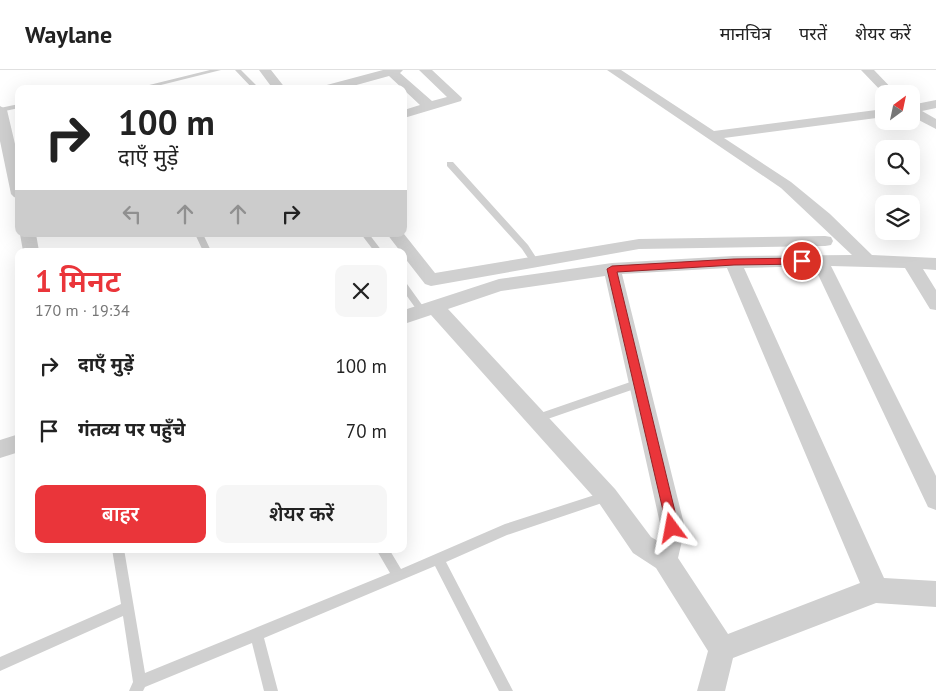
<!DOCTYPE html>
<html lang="hi">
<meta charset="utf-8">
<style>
body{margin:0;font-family:"PT Sans","Noto Sans Devanagari",sans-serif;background:#f6f6f6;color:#222;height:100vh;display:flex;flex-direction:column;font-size:19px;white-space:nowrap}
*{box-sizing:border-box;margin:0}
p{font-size:16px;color:#767676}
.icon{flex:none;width:28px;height:28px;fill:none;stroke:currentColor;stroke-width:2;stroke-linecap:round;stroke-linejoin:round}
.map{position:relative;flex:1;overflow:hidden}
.side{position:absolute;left:15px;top:178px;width:392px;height:305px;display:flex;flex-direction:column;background:#fff;border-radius:10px;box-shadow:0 5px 20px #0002}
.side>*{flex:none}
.top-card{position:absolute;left:15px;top:15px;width:392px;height:152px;border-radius:10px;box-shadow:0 5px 20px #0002;background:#fff;color:#222;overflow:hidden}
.needle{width:32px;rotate:33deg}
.buttons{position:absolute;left:875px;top:15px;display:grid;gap:10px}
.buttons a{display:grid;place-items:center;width:45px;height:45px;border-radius:10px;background:#fff;box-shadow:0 5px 20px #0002;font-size:25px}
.pin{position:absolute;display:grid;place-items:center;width:42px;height:42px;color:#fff;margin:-21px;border:2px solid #fff;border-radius:50%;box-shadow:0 1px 5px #0007}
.me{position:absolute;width:55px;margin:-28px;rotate:347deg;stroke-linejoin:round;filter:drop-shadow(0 0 4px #0008)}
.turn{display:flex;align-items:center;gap:18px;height:105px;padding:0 20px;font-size:22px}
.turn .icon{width:65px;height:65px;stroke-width:2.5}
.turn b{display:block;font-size:35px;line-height:42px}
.lanes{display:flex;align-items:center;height:48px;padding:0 20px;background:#0003;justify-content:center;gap:25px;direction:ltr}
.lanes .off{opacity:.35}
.round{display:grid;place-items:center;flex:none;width:52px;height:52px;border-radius:10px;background:#f6f6f6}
.summary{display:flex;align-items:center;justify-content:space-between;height:85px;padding:0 20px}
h1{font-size:30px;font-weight:600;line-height:38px;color:#ea353a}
.action{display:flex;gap:10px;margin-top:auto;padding:10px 20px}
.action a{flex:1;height:58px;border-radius:10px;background:#ea353a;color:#fff;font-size:20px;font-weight:600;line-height:58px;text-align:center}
.action a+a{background:#f6f6f6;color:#222}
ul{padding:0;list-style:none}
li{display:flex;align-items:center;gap:15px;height:65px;padding:0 20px}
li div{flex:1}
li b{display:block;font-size:19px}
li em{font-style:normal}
header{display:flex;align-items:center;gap:30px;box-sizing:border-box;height:70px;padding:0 25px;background:#fff;border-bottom:1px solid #e0e0e0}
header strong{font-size:24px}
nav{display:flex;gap:28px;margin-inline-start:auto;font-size:18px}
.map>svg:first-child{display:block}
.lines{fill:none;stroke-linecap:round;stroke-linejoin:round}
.service{fill:#d0d0d0;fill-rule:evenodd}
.minor{fill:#d0d0d0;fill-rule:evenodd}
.route{fill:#ea353a;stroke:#982226}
</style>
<header>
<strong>Waylane</strong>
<nav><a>मानचित्र</a><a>परतें</a><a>शेयर करें</a></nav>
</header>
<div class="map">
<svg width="936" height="621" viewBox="0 0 936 621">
<rect width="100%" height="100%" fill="#fff"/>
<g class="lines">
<path class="service" d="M210,0H221L145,19H133Z
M235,0H241L260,19H253Z
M19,34V38L0,42V38Z
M447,92H453L528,175L539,192L538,194H532L522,179L447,96Z
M195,164H203L211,181H203Z
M361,164H369L382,181H374Z
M404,213L407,214L425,239L427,241L425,243H419L404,222Z
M639,309L643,310L644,313L643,316L536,353L532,352L531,349L532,346Z
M607,421L611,422L613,426L611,430L507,465L446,492L513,621H499L435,496L264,568L278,621H264L252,573L145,617L143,621H129L133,612L123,546L0,601V587L121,534L112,479H124L145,603L390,503L376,479H389L401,499L505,454Z"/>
<path class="minor" d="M259,0H271L286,19H273Z
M383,0H403L400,3L432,31L447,27L419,0H432L462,28L461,31L404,48V40L420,35L389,6L342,19H321L323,16Z
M607,0H621L714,61L884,39V47L724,68L791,112L830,144L872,185L936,188V200L923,199L936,220V240L930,239L905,198L831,196L936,406V440L928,437L814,196L744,198L884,508L936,511V537L876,533L733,588L725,621H697L708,581L656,498L633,483L599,433L431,245L404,254V240L499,209L612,193L733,186L852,185L781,118ZM727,198L860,513L728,564L678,488L685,458L622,204ZM605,206L661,458L658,471L651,467L615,419L448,239L501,221Z
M861,0H874L897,24H884Z
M936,30V38L922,41L936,49V59L911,46V35Z
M0,36L7,40L19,91V129L14,127L11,124L0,71Z
M20,164H36L39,181H23Z
M387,164H404L435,203L639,169L825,166L831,167L833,171L831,175L825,176L639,179L431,216L425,214L404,187V181H400Z
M19,364V382L0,388V370Z"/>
</g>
<path class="route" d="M802,188L806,189V194L734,195L617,202L679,458L677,462L672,464L668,462L607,199L612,196L734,189Z"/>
</svg>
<div class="buttons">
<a><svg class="needle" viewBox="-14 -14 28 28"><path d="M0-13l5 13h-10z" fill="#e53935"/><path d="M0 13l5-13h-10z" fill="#767676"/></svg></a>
<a><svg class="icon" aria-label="search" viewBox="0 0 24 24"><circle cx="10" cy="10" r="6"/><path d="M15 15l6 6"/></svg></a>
<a><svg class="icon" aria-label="layers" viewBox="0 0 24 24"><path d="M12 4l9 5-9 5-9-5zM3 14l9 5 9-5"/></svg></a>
</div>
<div class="pin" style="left:802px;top:191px;background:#d93025"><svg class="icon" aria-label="arrive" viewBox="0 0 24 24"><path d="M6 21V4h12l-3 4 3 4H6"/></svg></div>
<svg class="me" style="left:672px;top:458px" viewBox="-20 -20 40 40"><path d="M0-17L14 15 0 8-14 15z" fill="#ea353a" stroke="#fff" stroke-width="4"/></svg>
<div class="top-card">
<div class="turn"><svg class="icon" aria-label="right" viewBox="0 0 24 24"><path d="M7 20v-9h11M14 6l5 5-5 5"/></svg><div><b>100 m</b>दाएँ मुड़ें</div></div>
<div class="lanes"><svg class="icon off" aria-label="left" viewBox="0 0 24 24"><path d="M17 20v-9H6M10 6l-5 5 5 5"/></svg><svg class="icon off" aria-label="ahead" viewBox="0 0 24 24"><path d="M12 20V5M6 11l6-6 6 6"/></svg><svg class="icon off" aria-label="ahead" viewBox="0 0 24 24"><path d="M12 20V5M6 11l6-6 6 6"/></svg><svg class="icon" aria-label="right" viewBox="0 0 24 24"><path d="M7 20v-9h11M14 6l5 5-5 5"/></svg></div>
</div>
<section class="side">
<div class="summary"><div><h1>1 मिनट</h1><p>170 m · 19:34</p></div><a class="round"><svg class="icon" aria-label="close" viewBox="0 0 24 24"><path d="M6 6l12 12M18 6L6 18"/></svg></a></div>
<ul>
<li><svg class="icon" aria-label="right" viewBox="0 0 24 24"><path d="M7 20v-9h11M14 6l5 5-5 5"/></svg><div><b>दाएँ मुड़ें</b></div><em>100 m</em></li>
<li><svg class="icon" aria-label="arrive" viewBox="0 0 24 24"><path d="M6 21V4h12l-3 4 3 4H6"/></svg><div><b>गंतव्य पर पहुँचे</b></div><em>70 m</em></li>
</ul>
<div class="action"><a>बाहर</a><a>शेयर करें</a></div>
</section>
</div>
